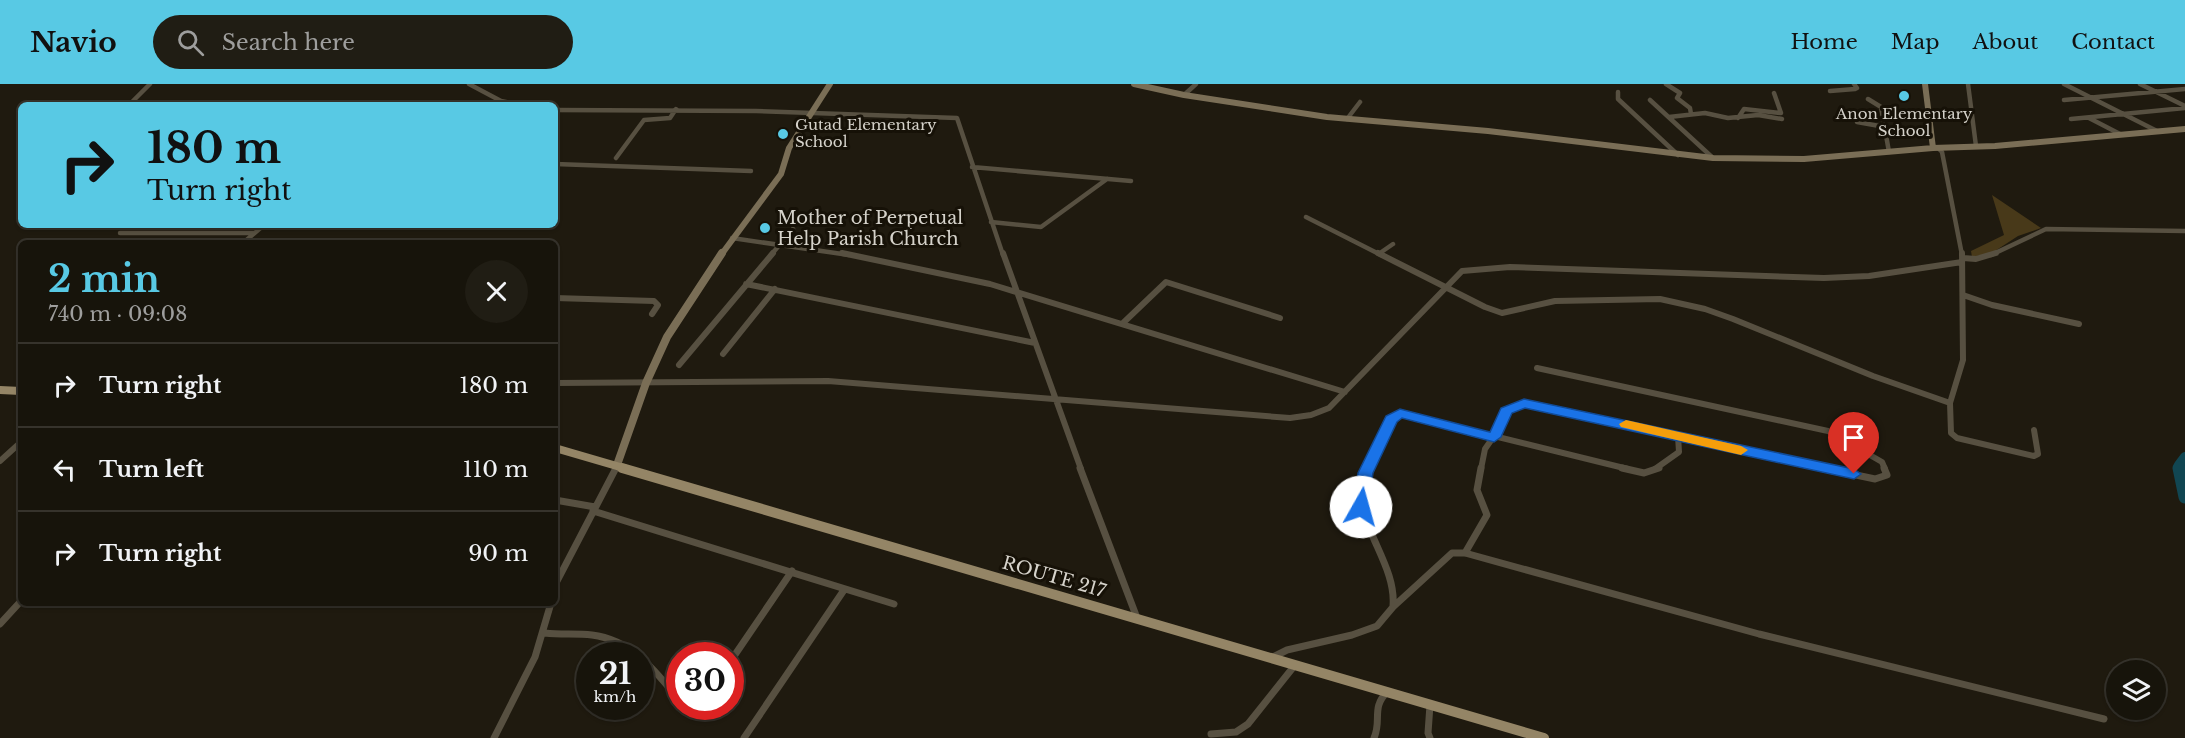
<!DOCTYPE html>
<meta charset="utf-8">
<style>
body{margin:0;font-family:"Libre Baskerville",serif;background:#201d14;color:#f1f3f6;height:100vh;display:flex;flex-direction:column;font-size:22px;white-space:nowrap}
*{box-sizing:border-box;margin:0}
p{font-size:20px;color:#9e9e9d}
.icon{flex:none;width:33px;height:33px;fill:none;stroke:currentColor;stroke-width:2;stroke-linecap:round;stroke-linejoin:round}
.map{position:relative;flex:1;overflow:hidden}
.drawer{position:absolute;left:18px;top:156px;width:540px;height:366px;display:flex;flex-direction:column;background:#17140b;border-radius:9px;box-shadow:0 2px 4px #0004,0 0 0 2px #36332c}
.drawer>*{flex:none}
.hud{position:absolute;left:18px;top:18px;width:540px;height:126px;border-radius:9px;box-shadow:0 2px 4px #0004,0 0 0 2px #36332c;background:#58c9e4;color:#111;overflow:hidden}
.tools{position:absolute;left:2106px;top:576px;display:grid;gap:12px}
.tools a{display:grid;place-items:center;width:60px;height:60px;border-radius:50%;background:#17140b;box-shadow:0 2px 4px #0004,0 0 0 2px #36332c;font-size:30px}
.speed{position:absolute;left:576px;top:558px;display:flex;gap:12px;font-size:30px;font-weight:700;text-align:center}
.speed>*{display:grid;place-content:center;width:78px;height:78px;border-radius:50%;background:#17140b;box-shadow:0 2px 4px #0004,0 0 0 2px #36332c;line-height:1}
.speed small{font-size:15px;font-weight:400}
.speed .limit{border:9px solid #d22;background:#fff;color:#111}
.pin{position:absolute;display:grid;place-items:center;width:51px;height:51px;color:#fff;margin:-62px -26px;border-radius:50% 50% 50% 0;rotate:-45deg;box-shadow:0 0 6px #0007}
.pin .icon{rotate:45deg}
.me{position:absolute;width:66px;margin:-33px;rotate:7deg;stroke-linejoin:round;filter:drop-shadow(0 0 4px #0008)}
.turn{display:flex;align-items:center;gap:21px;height:126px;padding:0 30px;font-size:27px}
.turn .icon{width:78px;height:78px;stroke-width:2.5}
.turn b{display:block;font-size:42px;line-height:51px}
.round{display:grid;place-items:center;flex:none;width:63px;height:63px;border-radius:32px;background:#201d14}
.overview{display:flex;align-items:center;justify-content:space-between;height:102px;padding:0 30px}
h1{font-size:36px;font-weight:700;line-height:45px;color:#58c9e4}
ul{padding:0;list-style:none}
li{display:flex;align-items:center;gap:18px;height:84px;padding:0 30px;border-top:2px solid #36332c}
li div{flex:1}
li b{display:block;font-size:22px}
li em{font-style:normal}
header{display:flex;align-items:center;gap:36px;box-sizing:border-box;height:84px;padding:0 30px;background:#58c9e4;color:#111}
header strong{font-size:28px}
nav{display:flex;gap:33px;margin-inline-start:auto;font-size:21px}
.search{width:420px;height:54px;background:#201d14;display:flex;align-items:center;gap:15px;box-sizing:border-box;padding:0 21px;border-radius:33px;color:#9e9e9d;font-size:22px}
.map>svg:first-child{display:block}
.green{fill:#483919}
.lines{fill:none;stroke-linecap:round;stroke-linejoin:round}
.river-far1{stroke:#114652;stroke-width:10}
.river{stroke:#114652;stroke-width:13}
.street-far2{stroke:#575041;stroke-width:4.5}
.street-far1{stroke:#575041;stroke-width:6}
.street{stroke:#575041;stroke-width:7}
.secondary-far1{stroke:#7a6e56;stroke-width:6}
.secondary{stroke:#7a6e56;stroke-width:8}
.primary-far1{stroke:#948566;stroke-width:8}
.primary{stroke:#948566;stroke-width:10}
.route{fill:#1a73e8;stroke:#114b97;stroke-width:1.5}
.slow{fill:#f59e0b}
.poi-dot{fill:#58c9e4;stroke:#161107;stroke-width:2}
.labels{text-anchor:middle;stroke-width:6;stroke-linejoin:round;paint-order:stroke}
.far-poi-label{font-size:15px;fill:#d5d2ca;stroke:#161107}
.poi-label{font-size:18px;fill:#d5d2ca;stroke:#161107;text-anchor:start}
.street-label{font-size:18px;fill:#d5d2ca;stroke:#161107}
</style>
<header>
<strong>Navio</strong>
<div class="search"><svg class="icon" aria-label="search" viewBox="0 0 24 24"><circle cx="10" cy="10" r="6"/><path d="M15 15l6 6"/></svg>Search here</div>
<nav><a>Home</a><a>Map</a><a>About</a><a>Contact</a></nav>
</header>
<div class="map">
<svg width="2185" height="654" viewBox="0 0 2185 654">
<rect width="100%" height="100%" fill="#1f1a0f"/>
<path class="green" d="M1992,111L2041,144L2018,152L1992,169L1972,173L1971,167L2004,151Z"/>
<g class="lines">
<path class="river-far1" d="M2180,385L2179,381L2185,373"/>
<path class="river" d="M2179,384L2185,413"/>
<path class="street-far2" d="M469,0L501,17L520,21
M1666,0L1680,9L1677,14L1690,24L1691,30
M1968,0L1976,62
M2064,0L2157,47
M2140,0L2185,22
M1830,7L1855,5L1857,4L1854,0
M1618,8V15L1678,71
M1184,11L1196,0
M1868,15L1881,23L1889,68
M1650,16L1713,74
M2064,16L2185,5
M129,21L150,0
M555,26L756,27L957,34L1003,171
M1669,33L1705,29L1728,34L1758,31L1782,35
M1738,34L1744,25L1781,29L1774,9
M2089,34L2120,50
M1347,35L1360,18
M2071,35L2185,24
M1857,38L1885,43
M1938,64L1942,68L1962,171
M616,74L644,36L670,34L676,25
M555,80L751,87
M972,83L1131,97
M1306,133L1381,171
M991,138L1041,143L1107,95
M120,149H254
M732,154L849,171
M243,159L264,141
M1380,169L1393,160
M771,171L793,145
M1991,171L2046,145L2185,147"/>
<path class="street-far1" d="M842,169L990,200L1345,308
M1003,169L1081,385
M1378,169L1485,223L1502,229L1555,217L1660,215L1705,225L1733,235L1873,292L1950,319
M1962,169L1963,276L1950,319L1951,349L1957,354L2034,372L2038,370L2034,346
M1963,174L1976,175L1996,169
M746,200L1035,259
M1963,211L1992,221L2079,240
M555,214L654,217L658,221L652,230
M1122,240L1166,198L1280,234
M723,270L775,205
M679,281L773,169
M1537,284L1828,347L1882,378L1885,385
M555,299L828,297L1290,334L1311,331L1329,324L1462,187L1510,183L1824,194L1869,192L1962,178
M0,377L21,358
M615,385L617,381
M1367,385L1391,335L1400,329L1628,385
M1481,385L1485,365L1501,342L1506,327L1524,319L1829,385
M1655,385L1679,368L1678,352"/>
<path class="street" d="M1080,384L1137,534
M1368,384C1344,432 1397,474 1393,522
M1622,384L1644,389L1659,384
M1823,384L1875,395L1887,391L1884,384
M555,416L595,423
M593,427L894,520
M1465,469L1487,431L1477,406L1481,384
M555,501L616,384
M0,540L21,517
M545,549C561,551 576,549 592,551C633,556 656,588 680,617
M1271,574L1287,566L1352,551L1377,542L1393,523L1452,469H1465L1759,550L2104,635
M730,578L792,487
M1430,621L1428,649L1430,654
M1211,650L1236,648L1248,640L1295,581
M494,654L535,573L551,519
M744,654L844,506
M1374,654C1382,636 1371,624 1387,608"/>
<path class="secondary-far1" d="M1134,0L1184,11L1327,33L1488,47L1713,74L1804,75L1933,64L1995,62L2185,45
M1925,0L1933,64
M721,171L781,90L789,64L830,0"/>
<path class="secondary" d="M617,381L646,299L667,253L722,169"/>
<path class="primary-far1" d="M0,306L21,307
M555,364L627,385"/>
<path class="primary" d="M622,384L1544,654"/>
</g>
<path class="route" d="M1524,315L1854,385L1861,390L1854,395L1525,324L1512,329L1501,353L1494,358L1402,334L1397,338L1373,389L1368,423L1361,429L1356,427L1353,423L1358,389L1386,332L1400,325L1490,348L1501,324Z"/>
<path class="slow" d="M1626,336L1741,362L1748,366L1741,371L1621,343L1619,340Z"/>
<g class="poi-dot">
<circle cx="1904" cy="12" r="6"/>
<circle cx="783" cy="50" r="6"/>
<circle cx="765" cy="144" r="6"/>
</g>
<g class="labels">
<g class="far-poi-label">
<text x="1904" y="35">Anon Elementary<tspan x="1904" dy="17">School</tspan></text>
<text x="795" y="46" text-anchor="start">Gutad Elementary<tspan x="795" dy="17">School</tspan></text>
</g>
<g class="poi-label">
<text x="777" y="140">Mother of Perpetual<tspan x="777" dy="21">Help Parish Church</tspan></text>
</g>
<g class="street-label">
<text transform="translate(1054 493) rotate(16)" y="6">ROUTE 217</text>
</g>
</g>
</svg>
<div class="tools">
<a><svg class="icon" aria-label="layers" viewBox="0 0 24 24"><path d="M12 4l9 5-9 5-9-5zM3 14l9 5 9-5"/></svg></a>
</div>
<div class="speed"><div>21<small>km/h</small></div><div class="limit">30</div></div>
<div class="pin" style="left:1854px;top:390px;background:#d93025"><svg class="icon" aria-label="arrive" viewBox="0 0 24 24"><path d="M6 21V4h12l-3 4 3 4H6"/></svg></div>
<svg class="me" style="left:1361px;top:423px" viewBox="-20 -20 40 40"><circle r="19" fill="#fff"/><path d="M0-13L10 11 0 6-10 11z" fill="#1a73e8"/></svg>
<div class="hud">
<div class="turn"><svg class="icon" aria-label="right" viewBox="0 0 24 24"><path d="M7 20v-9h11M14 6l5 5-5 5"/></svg><div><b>180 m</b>Turn right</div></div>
</div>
<section class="drawer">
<div class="overview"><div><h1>2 min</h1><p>740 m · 09:08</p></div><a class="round"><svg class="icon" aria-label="close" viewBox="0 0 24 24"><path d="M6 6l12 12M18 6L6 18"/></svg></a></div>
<ul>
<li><svg class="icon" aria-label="right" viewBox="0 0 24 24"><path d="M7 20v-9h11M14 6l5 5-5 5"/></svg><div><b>Turn right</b></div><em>180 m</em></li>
<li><svg class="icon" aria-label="left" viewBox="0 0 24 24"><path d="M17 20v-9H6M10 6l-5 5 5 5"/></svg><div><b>Turn left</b></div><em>110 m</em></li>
<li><svg class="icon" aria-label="right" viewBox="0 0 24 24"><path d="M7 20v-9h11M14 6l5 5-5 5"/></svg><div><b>Turn right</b></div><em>90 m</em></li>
</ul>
</section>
</div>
